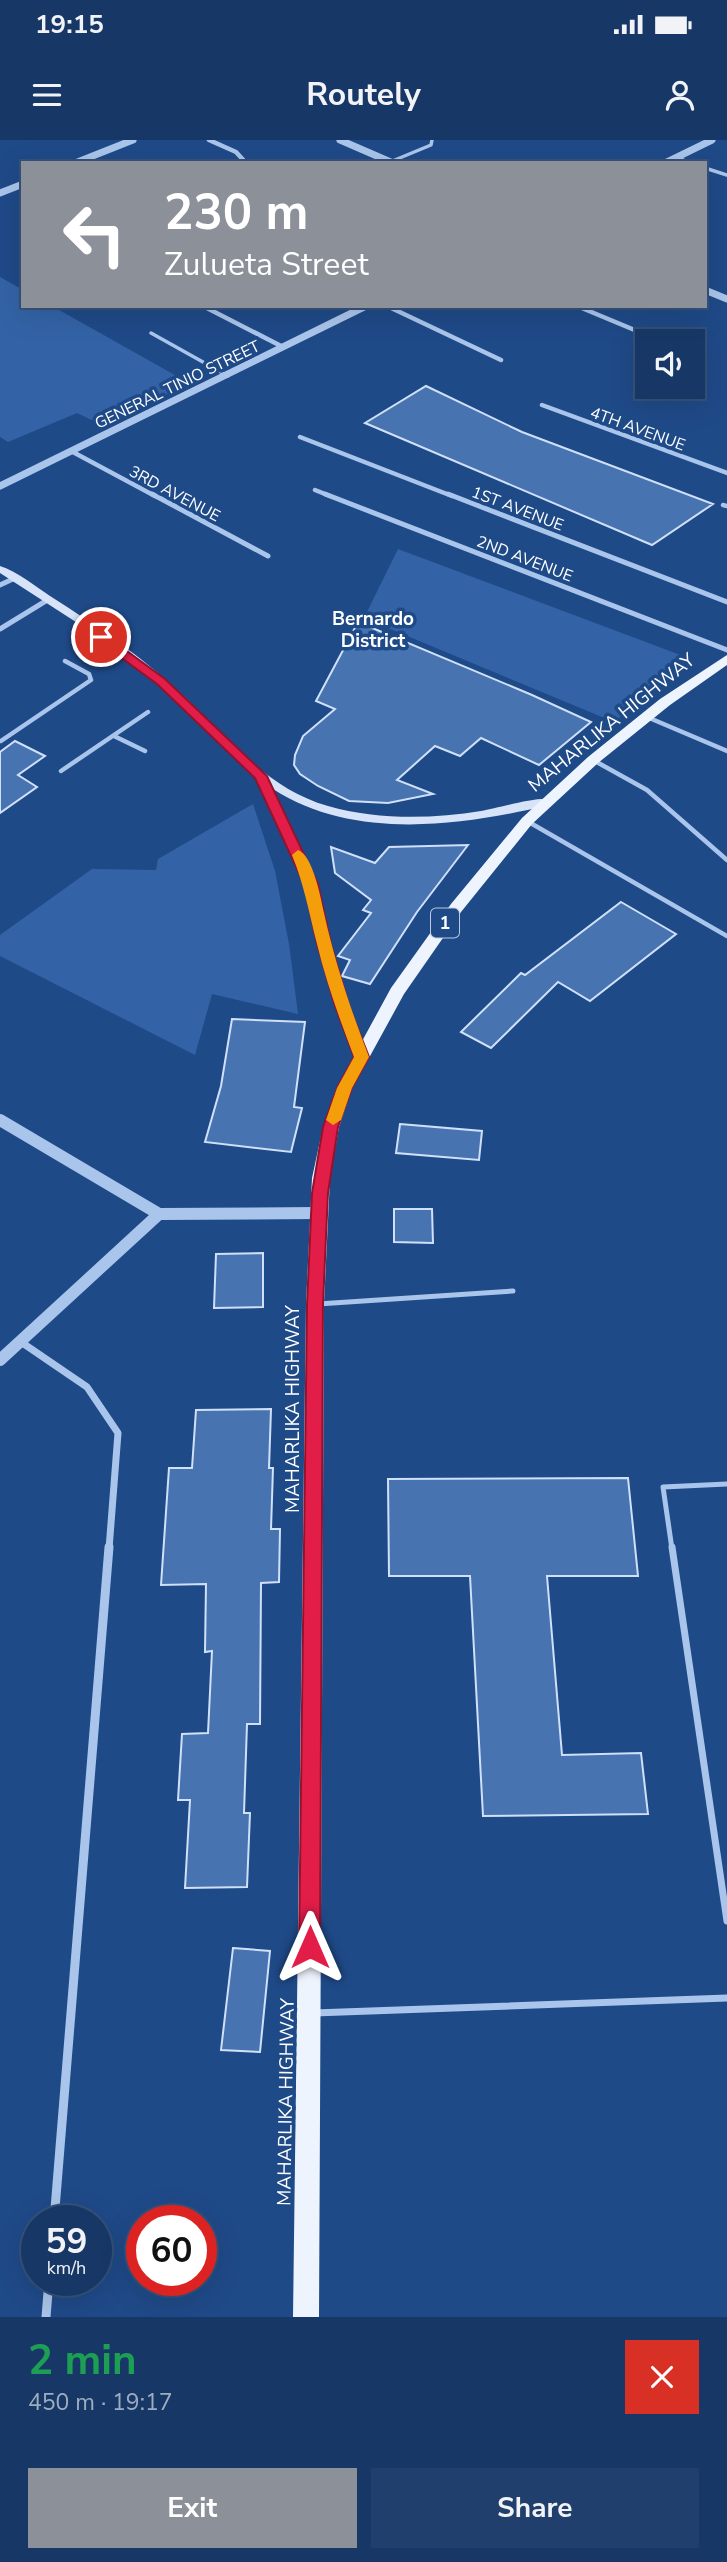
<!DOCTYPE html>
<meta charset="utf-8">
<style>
body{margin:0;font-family:"Nunito Sans",sans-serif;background:#203f6c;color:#f1f3f6;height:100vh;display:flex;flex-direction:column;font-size:26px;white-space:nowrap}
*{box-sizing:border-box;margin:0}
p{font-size:23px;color:#9eacbf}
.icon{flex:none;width:38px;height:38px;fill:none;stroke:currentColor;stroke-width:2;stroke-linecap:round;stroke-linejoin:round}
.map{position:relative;height:2177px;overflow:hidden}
.panel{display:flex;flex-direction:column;background:#173866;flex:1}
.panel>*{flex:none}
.banner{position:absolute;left:21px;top:21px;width:686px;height:147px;border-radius:0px;box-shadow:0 7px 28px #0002,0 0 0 2px #36527a;background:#8c9099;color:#fff;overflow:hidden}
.fabs{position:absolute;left:635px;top:189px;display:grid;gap:14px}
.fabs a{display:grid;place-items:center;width:70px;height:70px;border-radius:0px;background:#173866;box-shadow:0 7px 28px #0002,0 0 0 2px #36527a;font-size:35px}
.speed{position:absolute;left:21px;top:2065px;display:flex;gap:14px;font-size:35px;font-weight:700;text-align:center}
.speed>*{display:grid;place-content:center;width:91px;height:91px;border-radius:50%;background:#173866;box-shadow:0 7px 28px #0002,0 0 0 2px #36527a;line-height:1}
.speed small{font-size:18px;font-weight:400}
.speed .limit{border:10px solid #d22;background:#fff;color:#111}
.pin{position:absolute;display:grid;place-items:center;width:60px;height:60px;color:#fff;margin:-30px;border:4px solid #fff;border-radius:50%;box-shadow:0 2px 7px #0007}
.me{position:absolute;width:77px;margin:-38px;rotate:0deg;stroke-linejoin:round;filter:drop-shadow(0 0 5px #0008)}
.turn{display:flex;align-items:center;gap:24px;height:147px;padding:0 28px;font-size:32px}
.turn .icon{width:91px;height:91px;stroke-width:2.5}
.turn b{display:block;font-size:49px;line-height:60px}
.round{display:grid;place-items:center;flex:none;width:74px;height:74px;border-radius:0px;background:#203f6c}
.summary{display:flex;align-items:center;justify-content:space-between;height:119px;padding:0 28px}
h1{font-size:42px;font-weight:700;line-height:52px;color:#1e9e55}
.action{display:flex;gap:14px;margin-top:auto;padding:14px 28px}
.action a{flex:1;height:80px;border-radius:0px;background:#8c9099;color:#fff;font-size:28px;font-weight:700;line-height:80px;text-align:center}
.action a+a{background:#203f6c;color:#f1f3f6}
.status{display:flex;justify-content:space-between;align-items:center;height:49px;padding:0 35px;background:#173866;direction:ltr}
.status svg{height:19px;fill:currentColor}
header{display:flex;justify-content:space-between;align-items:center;height:91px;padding:0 28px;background:#173866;font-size:32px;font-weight:700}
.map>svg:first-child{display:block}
.green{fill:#3363a6}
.building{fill:#4873b1;stroke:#cfe0f8;stroke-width:2}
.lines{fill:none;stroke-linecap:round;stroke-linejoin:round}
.service-far3{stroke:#aac5eb;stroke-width:3.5}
.service-far2{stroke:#aac5eb;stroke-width:4.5}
.service-far1{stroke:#aac5eb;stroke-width:5}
.service{stroke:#aac5eb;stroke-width:7}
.minor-far3{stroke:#aac5eb;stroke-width:4.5}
.minor-far2{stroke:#aac5eb;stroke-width:5}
.minor-far1{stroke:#aac5eb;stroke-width:7}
.minor{stroke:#aac5eb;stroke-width:9}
.tertiary-far1{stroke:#aac5eb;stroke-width:7}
.tertiary{stroke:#aac5eb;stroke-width:12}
.secondary{fill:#d6e3f8;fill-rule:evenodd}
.primary{fill:#eef4fe;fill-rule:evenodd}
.route{fill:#e11d48;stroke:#92132f;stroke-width:2}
.slow{fill:#f59e0b}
.labels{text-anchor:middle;stroke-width:7;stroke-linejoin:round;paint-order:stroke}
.far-street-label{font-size:16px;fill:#fff;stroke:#1f4a88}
.shield{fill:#1f4a88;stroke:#bcc9db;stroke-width:2}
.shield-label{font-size:18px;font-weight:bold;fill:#fff}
.far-quarter-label{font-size:19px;font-weight:bold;fill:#fff;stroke:#1f4a88}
.street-label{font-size:19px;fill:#fff;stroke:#1f4a88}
</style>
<div class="status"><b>19:15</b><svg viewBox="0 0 49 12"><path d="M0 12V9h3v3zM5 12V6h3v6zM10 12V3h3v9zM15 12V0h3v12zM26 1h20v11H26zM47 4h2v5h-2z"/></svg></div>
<header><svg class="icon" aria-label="menu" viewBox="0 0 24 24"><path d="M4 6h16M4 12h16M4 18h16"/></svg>Routely<svg class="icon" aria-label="person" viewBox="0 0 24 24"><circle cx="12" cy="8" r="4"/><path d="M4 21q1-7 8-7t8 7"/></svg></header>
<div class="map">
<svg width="727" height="2177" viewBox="0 0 727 2177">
<rect width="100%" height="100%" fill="#1f4a88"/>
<path class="green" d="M0,137L23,150V166H52L189,243L104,286L77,273L8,302L0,297Z
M398,409L691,519L614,582L364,478Z
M253,664L275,731L289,804L298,874L212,854L195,915L0,816V795L92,729L156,730L158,719Z"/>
<path class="building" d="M426,246L522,292L713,364L652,405L365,283Z
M358,482L532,555L591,582L539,625L481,598L460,616L435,606L397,640L433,654L388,663L349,661L318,646L300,634L294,625L295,615L303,596L335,569L316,561Z
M15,601L45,616L18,635L37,647L0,673V612Z
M468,705L417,772L370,844L342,836L350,820L338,816L371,773L363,770L371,760L335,733L331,707L375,723L389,707Z
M621,762L676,794L590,861L558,842L491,908L461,892L521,833L525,835Z
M232,879L305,882L294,967L302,968L291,1012L205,1002L221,946Z
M400,984L482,991L479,1020L396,1013Z
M394,1069H432L433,1103L394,1102Z
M263,1113V1167L214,1168L216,1114Z
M271,1269L269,1328H273L271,1389H280L279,1442L261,1443L260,1584H247L244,1673H250L247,1747L185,1748L190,1660H178L182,1594L208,1593L212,1511L205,1512L206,1444L161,1445L169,1328H192L196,1270Z
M628,1338L638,1436H547L562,1615L641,1613L648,1674L483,1676L470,1436H389L388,1339Z
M233,1808L270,1811L260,1912L221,1910Z"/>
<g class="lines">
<path class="service-far3" d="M676,17L691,23
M390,22L431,5L432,0
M705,28L727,35
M151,193L228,236"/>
<path class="service-far2" d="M723,365L727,366
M647,577L727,611
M114,596L145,611
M1,601L91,540L89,534L65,521
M593,620L647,650L727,720
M61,631L148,572
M527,681L727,796"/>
<path class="service-far1" d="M318,1164L513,1151
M672,1409L663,1347L727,1344"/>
<path class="service" d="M672,1407L727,1781
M314,1873L727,1858"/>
<path class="minor-far3" d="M209,0L236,12L246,23
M203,166L283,207
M387,166L501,220
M577,166L661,201
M542,265L727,333
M300,297L452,356
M71,311L155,356
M315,350L330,356"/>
<path class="minor-far2" d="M152,354L268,416
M325,354L727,510
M448,354L727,462
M0,445L15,438
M0,489L49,459"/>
<path class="minor-far1" d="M21,1202L87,1247L118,1293L109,1409"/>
<path class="minor" d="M54,2081L109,1407
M46,2177L49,2140"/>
<path class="tertiary-far1" d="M340,0L393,23
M75,23L133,0
M665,23L712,0
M0,53L23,44
M705,150L727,159
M0,346L366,166"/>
<path class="tertiary" d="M0,980L159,1074
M0,1220L159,1074L319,1073"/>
<path class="secondary" d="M0,426C18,432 35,446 50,456C99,487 148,521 190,562C232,603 269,649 328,666C377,680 432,679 481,671C498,668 535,657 549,659V665C462,686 353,701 273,649L317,744L330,804L348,866L368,917L367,920L362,922L356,917L336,866L318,804L305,744L257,639L170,554L138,528L79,484L0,433Z"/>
<path class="primary" d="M727,515V525L670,565L598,623L532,684L461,772L404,854L352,949L339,987L330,1038L324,1164L319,2177H293L306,1164L312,1038L323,987L336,949L391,848L451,764L522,678L588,617L660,559Z"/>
</g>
<path class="route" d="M97,495H105L165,539L267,636L318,744L331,804L349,866L369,917L352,948L338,987L328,1053L323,1164L320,1807L317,1814L310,1817L302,1814L299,1807L307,1164L312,1053L323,987L337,948L354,917L335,866L317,804L304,744L255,638L157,544L97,500Z"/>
<path class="slow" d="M298,710C313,715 321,759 324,773C335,823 351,870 369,917L352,948L341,980L333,985L326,980L337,948L354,917C340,880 326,842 317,804C309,773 304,744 292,715Z"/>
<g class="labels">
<g class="far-street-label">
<text transform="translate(177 244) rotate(-26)" y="6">GENERAL TINIO STREET</text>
<text transform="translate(638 288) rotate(20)" y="6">4TH AVENUE</text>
<text transform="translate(175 353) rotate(28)" y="6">3RD AVENUE</text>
<text transform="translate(518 368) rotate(21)" y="6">1ST AVENUE</text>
<text transform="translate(525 418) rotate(21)" y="6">2ND AVENUE</text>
</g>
<rect class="shield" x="431" y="768.5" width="28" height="29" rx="5"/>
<g class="shield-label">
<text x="445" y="789">1</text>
</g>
<g class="far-quarter-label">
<text x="373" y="485">Bernardo<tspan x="373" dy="22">District</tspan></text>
</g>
<g class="street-label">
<text transform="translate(611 582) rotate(-39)" y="7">MAHARLIKA HIGHWAY</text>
<text transform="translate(292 1269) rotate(-90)" y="7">MAHARLIKA HIGHWAY</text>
<text transform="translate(285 1962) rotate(-89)" y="7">MAHARLIKA HIGHWAY</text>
</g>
</g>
</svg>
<div class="fabs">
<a><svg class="icon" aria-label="sound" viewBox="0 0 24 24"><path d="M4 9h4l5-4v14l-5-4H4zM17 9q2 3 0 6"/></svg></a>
</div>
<div class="speed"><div>59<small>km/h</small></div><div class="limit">60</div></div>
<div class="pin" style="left:101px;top:497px;background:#d93025"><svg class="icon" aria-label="arrive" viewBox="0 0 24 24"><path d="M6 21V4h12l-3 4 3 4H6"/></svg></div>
<svg class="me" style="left:310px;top:1807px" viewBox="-20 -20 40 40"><path d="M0-17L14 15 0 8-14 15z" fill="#e11d48" stroke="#fff" stroke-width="4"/></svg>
<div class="banner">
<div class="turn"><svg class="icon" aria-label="left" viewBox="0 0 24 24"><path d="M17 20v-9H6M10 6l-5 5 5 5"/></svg><div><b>230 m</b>Zulueta Street</div></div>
</div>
</div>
<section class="panel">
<div class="summary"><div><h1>2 min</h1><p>450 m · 19:17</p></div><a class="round" style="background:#d93025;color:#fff"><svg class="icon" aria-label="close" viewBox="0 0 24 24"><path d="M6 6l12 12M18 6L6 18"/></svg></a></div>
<div class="action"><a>Exit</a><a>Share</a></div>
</section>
